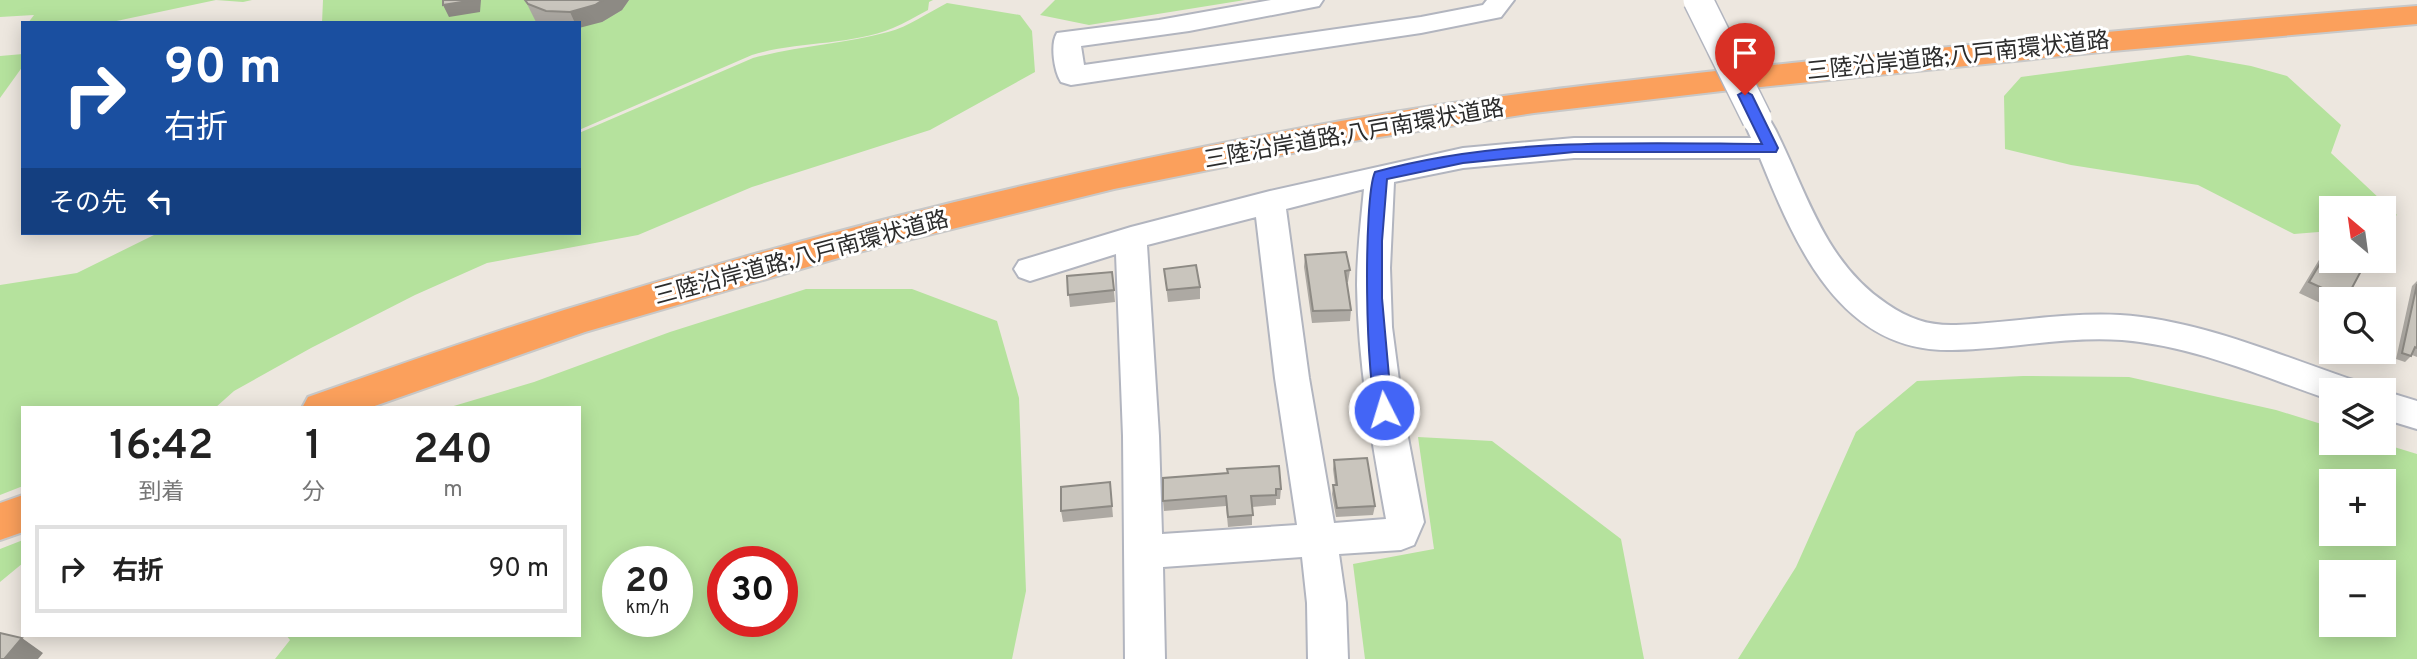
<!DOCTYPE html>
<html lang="ja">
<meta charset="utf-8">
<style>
body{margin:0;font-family:Overpass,"Noto Sans JP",sans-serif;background:#f2f2f2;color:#222;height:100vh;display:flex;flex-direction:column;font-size:26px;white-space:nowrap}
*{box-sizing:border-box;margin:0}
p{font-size:23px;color:#767676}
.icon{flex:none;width:38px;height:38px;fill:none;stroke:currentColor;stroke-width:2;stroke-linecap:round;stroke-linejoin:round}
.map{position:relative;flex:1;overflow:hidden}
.side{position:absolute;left:21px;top:406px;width:560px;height:231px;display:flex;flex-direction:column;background:#fff;border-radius:0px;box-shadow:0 4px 18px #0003}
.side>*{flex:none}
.guide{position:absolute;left:21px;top:21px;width:560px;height:214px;border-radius:0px;box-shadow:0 4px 18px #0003;background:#1a4fa0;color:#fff;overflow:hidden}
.needle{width:46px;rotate:331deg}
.fabs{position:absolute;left:2319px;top:196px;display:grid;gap:14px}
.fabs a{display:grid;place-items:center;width:77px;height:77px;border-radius:0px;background:#fff;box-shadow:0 4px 18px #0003;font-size:35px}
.speed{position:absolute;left:602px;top:546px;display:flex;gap:14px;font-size:35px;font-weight:700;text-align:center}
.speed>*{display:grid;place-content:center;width:91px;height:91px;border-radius:50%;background:#fff;box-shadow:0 4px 18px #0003;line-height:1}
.speed small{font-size:18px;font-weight:400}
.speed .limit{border:10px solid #d22;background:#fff;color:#111}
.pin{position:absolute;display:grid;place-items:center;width:60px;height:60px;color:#fff;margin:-72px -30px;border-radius:50% 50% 50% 0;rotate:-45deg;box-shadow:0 0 7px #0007}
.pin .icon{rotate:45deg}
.me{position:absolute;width:77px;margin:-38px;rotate:355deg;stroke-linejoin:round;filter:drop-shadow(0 0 5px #0008)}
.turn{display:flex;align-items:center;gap:24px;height:147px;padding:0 28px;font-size:32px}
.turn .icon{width:91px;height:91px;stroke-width:2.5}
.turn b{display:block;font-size:49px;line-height:60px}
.then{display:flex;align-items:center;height:66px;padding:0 28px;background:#0003;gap:14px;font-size:26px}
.eta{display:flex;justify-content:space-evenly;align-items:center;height:119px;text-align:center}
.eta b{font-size:42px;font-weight:600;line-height:49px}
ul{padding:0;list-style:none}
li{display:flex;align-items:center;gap:21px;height:88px;margin:0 14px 10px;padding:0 14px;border:4px solid #e0e0e0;border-radius:0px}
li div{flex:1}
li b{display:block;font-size:26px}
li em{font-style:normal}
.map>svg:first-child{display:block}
.green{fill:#b5e29d;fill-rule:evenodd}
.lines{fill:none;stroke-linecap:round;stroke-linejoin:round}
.minor-casing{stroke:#b2b5bf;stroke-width:4}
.highway-casing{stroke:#c8c8c8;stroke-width:4}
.minor{fill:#fff;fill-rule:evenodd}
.highway{fill:#fba05c;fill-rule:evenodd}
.minor-bridge-casing{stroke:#b2b5bf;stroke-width:32;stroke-linecap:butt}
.minor-bridge{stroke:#fff;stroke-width:29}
.wall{fill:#ada9a3}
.shaded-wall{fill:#8d8a84}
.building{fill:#c9c5bd;stroke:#8d8a84;stroke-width:2}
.route{fill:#4365f6;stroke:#2c42a0;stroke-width:2}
.labels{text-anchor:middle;stroke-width:6;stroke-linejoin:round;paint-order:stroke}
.street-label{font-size:23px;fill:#2c2c2c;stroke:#fff}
</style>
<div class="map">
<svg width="2417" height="659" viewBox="0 0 2417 659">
<rect width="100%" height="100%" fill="#ede7df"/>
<path class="green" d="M0,0H252L243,2L216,0L107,23H28L34,15L0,17Z
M323,0H933L929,2L928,10C916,16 905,23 893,28C849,46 797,41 752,55L579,130V23H322Z
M1055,0H1245L1089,25L1040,15Z
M947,3L1020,15L1032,31L1035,72L930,130L752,187L638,235L487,263L415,295L311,348L234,391L215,408H23V486L0,495V285L77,273L158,233H579V133L753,58C797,46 844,44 888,32C908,27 929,12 947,3Z
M23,54V66L0,98V56Z
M2188,55L2251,66L2287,76L2341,125L2331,153L2397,215L2384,223V208H2331V231L2294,234L2198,185L2071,165L2005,149L2004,96L2021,77Z
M806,289H912L997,321L1019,398L1026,591L1012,659H275L290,640L286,635H579V408H447L534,382L670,332ZM618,562H677V621H618ZM723,562H782V621H723Z
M2023,376L2129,377L2276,410L2331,427V443H2381L2417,454V659H1738L1796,567L1856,432L1917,381ZM2331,481H2384V534H2331ZM2384,572V625H2331V572Z
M1418,437L1492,441L1621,539L1644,659H1365L1353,564L1434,549Z
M23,540V563L0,582V549Z"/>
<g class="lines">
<defs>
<path id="minor" d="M1271,0H1323L1319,6L1189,31L1081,46L1084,65L1421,17L1483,5L1487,0H1514L1501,17L1421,33L1071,85L1061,82C1054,71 1050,44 1057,33L1159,20Z
M1761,119L1771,122L1775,129C1807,192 1824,262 1887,304C1909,319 1929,326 1956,325C2011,323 2065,312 2120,315C2200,320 2278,355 2353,380L2358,390H2331V400C2263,377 2195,346 2122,340C2065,336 2009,349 1952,350C1840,353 1795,244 1760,158H1574L1463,168L1394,182L1390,268L1392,327L1403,411L1424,522L1414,545L1401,550L1339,554L1346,603L1348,659H1308L1307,603L1302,557L1163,567L1165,659H1125L1123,436L1116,254L1030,281L1019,277L1014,269L1019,261L1131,227L1270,191L1463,148L1574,138H1751L1747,129L1751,122ZM1364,189C1361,221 1357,253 1357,285C1358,364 1372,442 1386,519L1334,523L1309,378L1286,209ZM1256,217L1275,378L1297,525L1162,534L1159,436L1147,245Z
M2384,391L2417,401V429L2384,419Z"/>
<path id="highway" d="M2417,6V24L2101,52L1722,91L1534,113L1347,142L1114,189L859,252L585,332L369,408H302L308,397C393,367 478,337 564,310C819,231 1079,167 1341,121C1491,94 1641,79 1792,63C2000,41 2208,22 2417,6Z
M23,495V532L0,540V503Z"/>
</defs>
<use href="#minor" class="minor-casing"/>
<use href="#highway" class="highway-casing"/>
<use href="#minor" class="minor"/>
<use href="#highway" class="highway"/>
<defs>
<path id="minor-bridge" d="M1698,0L1757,119"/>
</defs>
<use href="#minor-bridge" class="minor-bridge-casing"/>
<use href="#minor-bridge" class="minor-bridge"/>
</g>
<path class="wall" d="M525,0H629L622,10L602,22L579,23H538L536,22Z
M2331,240V261L2346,299H2331V308L2299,293Z
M1305,255L1350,270L1348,282H1347L1351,310L1350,321L1312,323L1304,267Z
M1164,269L1200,287V299L1168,302Z
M1112,272L1115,302L1070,307L1067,276Z
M2417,281V357L2412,355L2405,362L2396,359L2412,286Z
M1334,460L1375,506L1373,515L1336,517L1332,494L1333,485H1335L1333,469Z
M1110,482L1113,517L1063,522L1061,511Z
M1281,489L1280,499H1276V505L1252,507V525L1228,527L1226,506L1164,511L1163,501Z"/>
<path class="shaded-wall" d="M474,0H481L480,12L449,17L443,5Z
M603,0H629L622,10L602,22L579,28V23H575L570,12Z
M22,638L43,653L38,659H7L5,658Z"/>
<path class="building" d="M443,0H474L443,5Z
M525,0H603L595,5L570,12L546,11L528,4Z
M2331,245V261H2349L2356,264L2354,268L2361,271L2346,299L2309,282Z
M1346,252L1350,270L1345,271L1351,310L1313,311L1305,255Z
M1196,265L1200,287L1167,290L1164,269Z
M1112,272L1114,290L1068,295L1067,276Z
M2417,284V348L2415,347L2411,356L2402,353Z
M1367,458L1375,506L1337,508L1333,485H1337L1334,460Z
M1279,466L1281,489H1276V495L1251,496L1253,515L1228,517L1226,496L1163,501V478L1228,473L1227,469Z
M1110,482L1112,506L1061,511V487Z
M0,633L22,638L5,658L10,659H0Z"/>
<path class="route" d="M1745,91L1752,95L1778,148L1776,152H1574L1463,163L1387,179L1382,241V298L1392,410L1390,414H1378C1365,389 1363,198 1375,172C1501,137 1633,143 1762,144L1738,95Z"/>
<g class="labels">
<g class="street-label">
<text transform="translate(1958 55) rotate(-6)" y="8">三陸沿岸道路;八戸南環状道路</text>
<text transform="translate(1354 133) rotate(-10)" y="8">三陸沿岸道路;八戸南環状道路</text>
<text transform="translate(801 257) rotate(-15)" y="8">三陸沿岸道路;八戸南環状道路</text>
</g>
</g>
</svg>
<div class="fabs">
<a><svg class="needle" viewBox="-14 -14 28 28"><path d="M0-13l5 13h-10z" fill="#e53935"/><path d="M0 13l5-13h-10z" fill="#767676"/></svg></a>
<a><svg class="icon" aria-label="search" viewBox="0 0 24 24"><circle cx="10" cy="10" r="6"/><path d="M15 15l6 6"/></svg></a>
<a><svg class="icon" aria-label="layers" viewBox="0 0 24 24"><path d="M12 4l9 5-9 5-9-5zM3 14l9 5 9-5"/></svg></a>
<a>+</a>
<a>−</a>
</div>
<div class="speed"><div>20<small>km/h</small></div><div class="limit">30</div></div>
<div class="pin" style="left:1745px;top:95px;background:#d93025"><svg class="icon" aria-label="arrive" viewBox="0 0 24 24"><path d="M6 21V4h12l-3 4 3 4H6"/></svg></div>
<svg class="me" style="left:1384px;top:410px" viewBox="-20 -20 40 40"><circle r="17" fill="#4365f6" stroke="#fff" stroke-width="3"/><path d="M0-11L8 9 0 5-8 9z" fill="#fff"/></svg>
<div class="guide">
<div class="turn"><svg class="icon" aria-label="right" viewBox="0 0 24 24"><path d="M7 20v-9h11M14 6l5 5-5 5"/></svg><div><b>90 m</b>右折</div></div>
<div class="then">その先<svg class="icon" aria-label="left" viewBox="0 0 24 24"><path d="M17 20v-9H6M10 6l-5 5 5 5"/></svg></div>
</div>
<section class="side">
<div class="eta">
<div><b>16:42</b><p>到着</p></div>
<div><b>1</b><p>分</p></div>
<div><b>240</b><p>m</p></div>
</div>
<ul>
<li><svg class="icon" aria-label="right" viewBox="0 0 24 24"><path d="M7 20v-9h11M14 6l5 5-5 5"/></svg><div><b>右折</b></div><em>90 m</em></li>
</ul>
</section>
</div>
